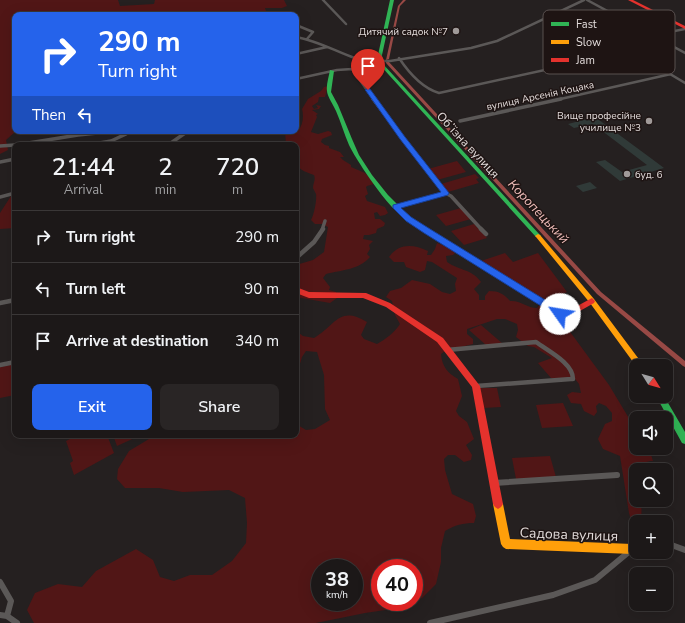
<!DOCTYPE html>
<meta charset="utf-8">
<style>
body{margin:0;font-family:"Nunito Sans",sans-serif;background:#292525;color:#f1f3f6;height:100vh;display:flex;flex-direction:column;font-size:15px;white-space:nowrap}
*{box-sizing:border-box;margin:0}
p{font-size:13px;color:#a0a0a2}
.icon{flex:none;width:22px;height:22px;fill:none;stroke:currentColor;stroke-width:2;stroke-linecap:round;stroke-linejoin:round}
.map{position:relative;flex:1;overflow:hidden}
.details{position:absolute;left:12px;top:142px;width:287px;height:296px;display:flex;flex-direction:column;background:#1c1818;border-radius:8px;box-shadow:0 4px 16px #0002,0 0 0 1px #3a3737}
.details>*{flex:none}
.guide{position:absolute;left:12px;top:12px;width:287px;height:122px;border-radius:8px;box-shadow:0 4px 16px #0002,0 0 0 1px #3a3737;background:#2563eb;color:#fff;overflow:hidden}
.needle{width:26px;rotate:127deg}
.buttons{position:absolute;left:629px;top:359px;display:grid;gap:8px}
.buttons a{display:grid;place-items:center;width:44px;height:44px;border-radius:8px;background:#1c1818;box-shadow:0 4px 16px #0002,0 0 0 1px #3a3737;font-size:20px}
.speed{position:absolute;left:311px;top:559px;display:flex;gap:8px;font-size:20px;font-weight:700;text-align:center}
.speed>*{display:grid;place-content:center;width:52px;height:52px;border-radius:50%;background:#1c1818;box-shadow:0 4px 16px #0002,0 0 0 1px #3a3737;line-height:1}
.speed small{font-size:10px;font-weight:400}
.speed .limit{border:6px solid #d22;background:#fff;color:#111}
.pin{position:absolute;display:grid;place-items:center;width:34px;height:34px;color:#fff;margin:-41px -17px;border-radius:50% 50% 50% 0;rotate:-45deg;box-shadow:0 0 4px #0007}
.pin .icon{rotate:45deg}
.me{position:absolute;width:44px;margin:-22px;rotate:302deg;stroke-linejoin:round;filter:drop-shadow(0 0 3px #0008)}
.turn{display:flex;align-items:center;gap:14px;height:84px;padding:0 20px;font-size:18px}
.turn .icon{width:52px;height:52px;stroke-width:2.5}
.turn b{display:block;font-size:28px;line-height:34px}
.then{display:flex;align-items:center;height:38px;padding:0 20px;background:#0003;gap:8px;font-size:15px}
.eta{display:flex;justify-content:space-evenly;align-items:center;height:68px;text-align:center}
.eta b{font-size:24px;font-weight:600;line-height:28px}
.primary-button{display:flex;gap:8px;margin-top:auto;padding:8px 20px}
.primary-button a{flex:1;height:46px;border-radius:8px;background:#2563eb;color:#fff;font-size:16px;font-weight:600;line-height:46px;text-align:center}
.primary-button a+a{background:#292525;color:#f1f3f6}
ul{padding:0;list-style:none}
li{display:flex;align-items:center;gap:12px;height:52px;padding:0 20px;border-top:1px solid #3a3737}
li div{flex:1}
li b{display:block;font-size:15px}
li em{font-style:normal}
.map>svg:first-child{display:block}
.green{fill:#511616;fill-rule:evenodd}
.lines{fill:none;stroke-linecap:round;stroke-linejoin:round}
.canal{fill:#984945;fill-rule:evenodd}
.building{fill:#303a38}
.street-far3{stroke:#5b5857;stroke-width:2.5}
.street-far2{stroke:#5b5857;stroke-width:3.5}
.street-far1{stroke:#5b5857;stroke-width:4.5}
.street{stroke:#5b5857;stroke-width:6}
.fast{fill:#30b455;fill-rule:evenodd}
.slow{fill:#ff9f0a;fill-rule:evenodd}
.jam{fill:#e5322d;fill-rule:evenodd}
.route{fill:#2563eb;stroke:#184099}
.poi-dot{fill:#a09a99;stroke:#1e1413;stroke-width:1.5}
.labels{text-anchor:middle;stroke-width:3;stroke-linejoin:round;paint-order:stroke}
.far-poi-label{font-size:10px;fill:#e2dbda;stroke:#1e1413;text-anchor:end}
.far-street-label{font-size:10px;fill:#e2dbda;stroke:#1e1413}
.street-label{font-size:12px;fill:#e2dbda;stroke:#1e1413}
.water-label{font-size:13px;font-style:italic;fill:#f0beba;stroke:#1e1413}
.near-street-label{font-size:14px;fill:#e2dbda;stroke:#1e1413}
.key{fill:#1e1413;stroke:#59504f;stroke-width:1}
.key-label{font-size:11px;fill:#e2dbda}
</style>
<div class="map">
<svg width="685" height="623" viewBox="0 0 685 623">
<rect width="100%" height="100%" fill="#252020"/>
<path class="green" d="M0,0H118L120,6L154,4L155,0H284L287,6L282,8H265L266,11L263,15H15V131H20L15,132L6,140L8,150L0,154Z
M328,86L325,97H319L318,102L312,106L314,109L318,108L316,105L321,106L319,109L312,110L318,114L316,115L317,117L311,132L318,134L328,131L331,132L332,135L322,139L321,142L325,145L329,146V148L340,152L344,157H340L343,160L351,165V167L365,173L371,179L374,184L367,186L366,187L368,194L365,196L367,201L385,207L388,213L385,215L380,216L377,212L374,213L375,219H380L385,223L384,226L377,229L376,233L369,235H364L363,239L373,241L369,245L370,249L367,254L370,257C359,270 341,270 326,274L323,278L330,287L329,290L336,292L337,298L330,303L296,297V265L313,260L324,252L328,227L322,224H315L311,220C314,215 317,200 316,194C315,192 314,190 313,188C313,183 316,180 314,175C293,168 296,165 296,145H286L285,131H298C303,125 304,116 302,109L308,99L321,91L324,87Z
M457,161L466,172L437,180L428,169Z
M475,174L479,178L476,179L479,183L448,192L441,184Z
M15,195V228L0,229V213L11,196Z
M461,208L471,219L446,226L436,215Z
M474,224L487,238L464,245L451,231Z
M437,243L451,248L456,252L453,255L446,256L447,262C460,271 472,269 481,282L474,289L479,295V300H485V296L489,291C499,291 504,294 510,301C520,300 527,308 537,308L540,304L558,317L568,329L609,385L636,430V448H649L653,461C646,461 642,463 639,470H636V500H640C642,508 642,514 640,522H636V527L633,526L629,513L620,456L603,449L598,439L605,424L612,421V413L606,406L599,403L596,406L597,412L594,416L584,411L581,404L571,403L567,395L572,392L581,393L579,384L572,375L571,378H551L538,363L552,358L534,347L528,346L516,337L518,330L517,324L505,319H497L467,329V334L473,339V344L445,351L441,354C442,367 448,373 458,379L462,396L456,411L459,416L467,422L474,439L466,445L472,455L471,460L464,462L455,455H448L444,459L445,470L452,494L473,504L476,516L474,523C463,523 455,525 445,531L441,548V562L436,584L422,598L414,601V568H380V602H413L399,608L365,613L316,623H34L27,610L35,593L58,584L82,587L96,571L136,549L153,560L160,577L174,581L190,575H212L232,561L246,543L247,523L245,498L229,490L183,492L159,488H125L117,479L118,469L129,451L149,439L171,435H296V424L306,430L315,429L330,420L325,409L324,375L317,352L306,351L302,357L299,367H296V331L303,336L314,338C336,325 339,305 367,322L361,335L364,339L377,344C386,339 395,332 400,324L395,315L392,301L386,297L390,291L401,288L412,280L430,284L442,292L450,294L456,291L455,284L457,278L432,262L427,261L425,270L420,272L406,267L404,262H394L389,257C399,243 413,244 428,251L427,255H431L435,249ZM320,568H354V602H320Z
M505,253L513,262L538,253L567,292L545,302L478,262Z
M481,325L503,344L486,345L469,330Z
M15,364V395L0,398V367Z
M480,388H497L501,407L483,408Z
M563,403L573,426L542,428L536,405Z
M78,435H107L114,453L74,475L70,463L73,461L66,441Z
M113,435H141L117,446Z
M550,456L556,477L516,479L512,458Z"/>
<g class="lines">
<path class="canal" d="M403,0H406L400,6L389,59L386,60L398,6Z
M386,61H388L601,292L685,361V367L683,366L597,294L386,63Z"/>
</g>
<path class="building" d="M595,117L652,159L664,168L620,181L596,162L605,160L622,172L647,165L593,124L574,128L568,124Z
M590,182L597,188L583,192L576,186Z"/>
<g class="lines">
<path class="street-far3" d="M323,0L346,24
M587,0L685,53
M563,10L685,83
M296,25L313,32L307,39
M296,37C326,42 351,62 381,64
M618,42L685,29
M572,47L591,60
M296,54L327,47
M399,58C409,73 422,88 439,93L632,51
M380,61H390L471,48L497,41L584,0
M352,69L374,100
M296,79L337,70L383,67
M556,100L671,74"/>
<path class="street-far2" d="M373,99L445,193L451,196L482,230
M460,121L561,99
M16,145L78,135L117,131
M88,145L111,141L126,134V131
M168,145L188,131
M0,146L15,145
M0,162L15,159
M0,197L15,193
M395,207L445,193
M322,230L325,221"/>
<path class="street-far1" d="M481,229L486,234
M296,258L314,242L323,229
M0,303L15,300
M447,350L536,342C548,351 573,363 573,379H571L476,386
M0,365L15,362"/>
<path class="street" d="M494,483L617,475
M666,543L685,550
M0,582L11,601L7,616
M0,615L7,616L17,623
M430,623L553,595L595,580L636,546"/>
<path class="fast" d="M390,0H394L382,55L383,64L540,235L541,236L540,237H536L379,64L378,55Z
M330,70L334,71L331,92L338,105L352,139L359,155L372,175L388,195L405,212L413,219L414,220L413,221C397,223 356,160 349,145C344,134 341,122 336,111C334,106 327,96 327,91C326,85 329,76 330,70Z
M656,396H664L685,432V444L682,443Z"/>
<path class="slow" d="M538,234L540,235L594,299L644,366H636L590,303L536,237L535,236Z
M498,499L501,501L503,504L510,539L632,544L635,546L636,551L632,554L506,549L503,547L501,544L493,504L495,501Z"/>
<path class="jam" d="M628,0H633L685,26V29Z
M411,218L561,311H568L592,298L595,301L594,303L571,316H558L409,221L408,220L409,219Z
M296,287L309,292L366,293L390,303L443,338L480,386L503,504L501,507L498,509L495,507L493,504L472,387L437,342L386,307L363,298H309L296,293Z"/>
</g>
<path class="route" d="M368,88L370,89L405,137L449,193L448,195L401,208L411,217L430,229L563,311L565,314L563,316H557L424,233L406,221L393,208V205L441,192L400,139L366,91L365,90Z"/>
<g class="poi-dot">
<circle cx="456" cy="31" r="4"/>
<circle cx="649" cy="121" r="4"/>
<circle cx="627" cy="174" r="4"/>
</g>
<g class="labels">
<g class="far-poi-label">
<text x="448" y="35">Дитячий садок №7</text>
<text x="641" y="119">Вище професійне<tspan x="641" dy="12">училище №3</tspan></text>
<text x="635" y="178" text-anchor="start">буд. 6</text>
</g>
<g class="far-street-label">
<text transform="translate(540 95) rotate(-12)" y="4">вулиця Арсенія Коцака</text>
</g>
<g class="street-label">
<text transform="translate(468 145) rotate(47)" y="4">Обʼїзна вулиця</text>
</g>
<g class="water-label">
<text transform="translate(539 211) rotate(47)" y="5">Коропецький</text>
</g>
<g class="near-street-label">
<text transform="translate(569 534) rotate(2)" y="5">Садова вулиця</text>
</g>
</g>
<rect x="543" y="10" width="132" height="64" rx="6" class="key"/>
<rect x="551" y="22" width="18" height="4" fill="#30b455"/>
<rect x="551" y="40" width="18" height="4" fill="#ff9f0a"/>
<rect x="551" y="58" width="18" height="4" fill="#e5322d"/>
<g class="key-label">
<text x="576" y="28">Fast</text>
<text x="576" y="46">Slow</text>
<text x="576" y="64">Jam</text>
</g>
</svg>
<div class="buttons">
<a><svg class="needle" viewBox="-14 -14 28 28"><path d="M0-13l5 13h-10z" fill="#e53935"/><path d="M0 13l5-13h-10z" fill="#a0a0a2"/></svg></a>
<a><svg class="icon" aria-label="sound" viewBox="0 0 24 24"><path d="M4 9h4l5-4v14l-5-4H4zM17 9q2 3 0 6"/></svg></a>
<a><svg class="icon" aria-label="search" viewBox="0 0 24 24"><circle cx="10" cy="10" r="6"/><path d="M15 15l6 6"/></svg></a>
<a>+</a>
<a>−</a>
</div>
<div class="speed"><div>38<small>km/h</small></div><div class="limit">40</div></div>
<div class="pin" style="left:368px;top:90px;background:#d93025"><svg class="icon" aria-label="arrive" viewBox="0 0 24 24"><path d="M6 21V4h12l-3 4 3 4H6"/></svg></div>
<svg class="me" style="left:560px;top:314px" viewBox="-20 -20 40 40"><circle r="19" fill="#fff"/><path d="M0-13L10 11 0 6-10 11z" fill="#2563eb"/></svg>
<div class="guide">
<div class="turn"><svg class="icon" aria-label="right" viewBox="0 0 24 24"><path d="M7 20v-9h11M14 6l5 5-5 5"/></svg><div><b>290 m</b>Turn right</div></div>
<div class="then">Then<svg class="icon" aria-label="left" viewBox="0 0 24 24"><path d="M17 20v-9H6M10 6l-5 5 5 5"/></svg></div>
</div>
<section class="details">
<div class="eta">
<div><b>21:44</b><p>Arrival</p></div>
<div><b>2</b><p>min</p></div>
<div><b>720</b><p>m</p></div>
</div>
<ul>
<li><svg class="icon" aria-label="right" viewBox="0 0 24 24"><path d="M7 20v-9h11M14 6l5 5-5 5"/></svg><div><b>Turn right</b></div><em>290 m</em></li>
<li><svg class="icon" aria-label="left" viewBox="0 0 24 24"><path d="M17 20v-9H6M10 6l-5 5 5 5"/></svg><div><b>Turn left</b></div><em>90 m</em></li>
<li><svg class="icon" aria-label="arrive" viewBox="0 0 24 24"><path d="M6 21V4h12l-3 4 3 4H6"/></svg><div><b>Arrive at destination</b></div><em>340 m</em></li>
</ul>
<div class="primary-button"><a>Exit</a><a>Share</a></div>
</section>
</div>
